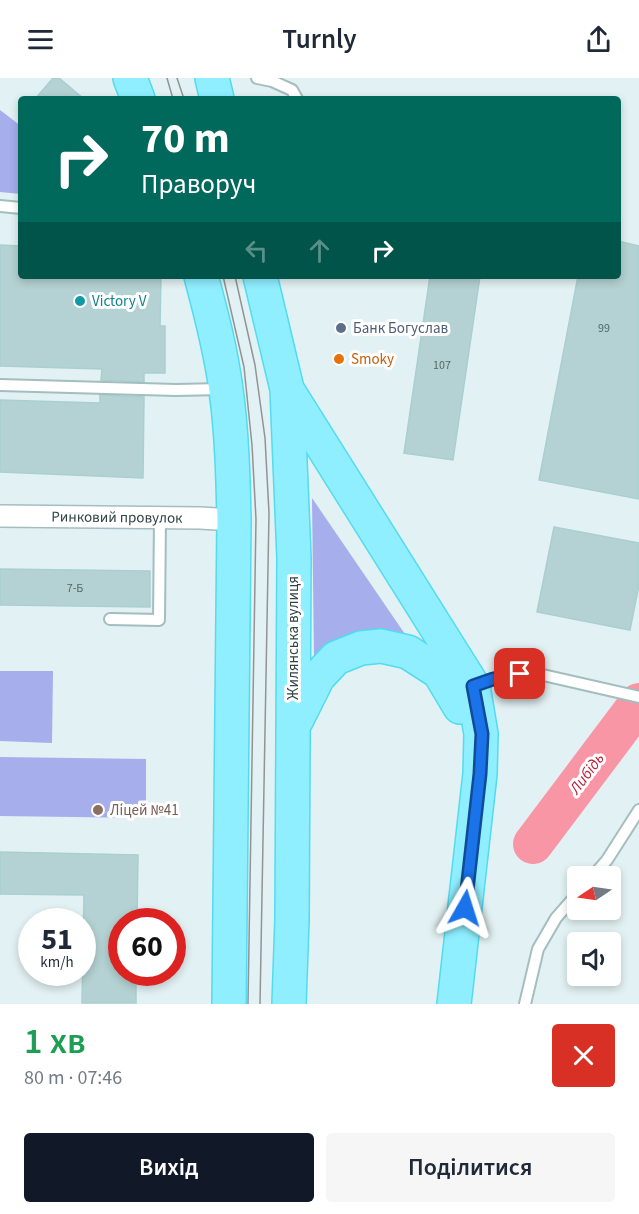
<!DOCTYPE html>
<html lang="uk">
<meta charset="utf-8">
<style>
body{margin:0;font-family:"Source Sans 3",sans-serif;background:#f6f6f7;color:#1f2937;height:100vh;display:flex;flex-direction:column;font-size:22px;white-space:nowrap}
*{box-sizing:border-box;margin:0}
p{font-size:20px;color:#747a83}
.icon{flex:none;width:33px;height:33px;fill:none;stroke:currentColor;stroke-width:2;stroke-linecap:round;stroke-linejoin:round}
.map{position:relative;height:926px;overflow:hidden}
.sheet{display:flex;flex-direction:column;background:#fff;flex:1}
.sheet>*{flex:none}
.guide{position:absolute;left:18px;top:18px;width:603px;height:183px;border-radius:6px;box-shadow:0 3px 9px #0003;background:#00695c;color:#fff;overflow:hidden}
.needle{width:39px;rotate:257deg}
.buttons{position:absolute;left:567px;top:788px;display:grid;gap:12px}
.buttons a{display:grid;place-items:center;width:54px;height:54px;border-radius:6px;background:#fff;box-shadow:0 3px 9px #0003;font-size:30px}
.speed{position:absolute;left:18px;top:830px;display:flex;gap:12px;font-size:30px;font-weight:700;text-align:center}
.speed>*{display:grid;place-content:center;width:78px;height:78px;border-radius:50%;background:#fff;box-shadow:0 3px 9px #0003;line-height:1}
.speed small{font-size:15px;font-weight:400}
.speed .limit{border:9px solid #d22;background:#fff;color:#111}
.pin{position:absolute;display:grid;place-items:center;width:51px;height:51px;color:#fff;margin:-26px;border-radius:12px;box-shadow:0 3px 9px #0006}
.me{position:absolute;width:66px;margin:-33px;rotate:6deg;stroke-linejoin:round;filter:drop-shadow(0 0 4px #0008)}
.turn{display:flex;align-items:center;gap:21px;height:126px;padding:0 24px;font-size:27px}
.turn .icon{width:78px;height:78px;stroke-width:2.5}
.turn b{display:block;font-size:42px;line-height:51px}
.lanes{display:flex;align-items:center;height:57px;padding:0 24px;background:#0003;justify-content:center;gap:30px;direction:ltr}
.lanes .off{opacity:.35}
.round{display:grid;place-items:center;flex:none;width:63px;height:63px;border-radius:6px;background:#f6f6f7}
.headline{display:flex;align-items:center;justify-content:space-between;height:102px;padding:0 24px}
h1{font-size:36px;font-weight:600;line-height:45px;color:#1e9e55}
.primary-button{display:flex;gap:12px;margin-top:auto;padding:12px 24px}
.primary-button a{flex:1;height:69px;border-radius:6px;background:#111827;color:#fff;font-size:24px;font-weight:600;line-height:69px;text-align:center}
.primary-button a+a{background:#f6f6f7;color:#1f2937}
header{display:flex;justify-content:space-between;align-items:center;height:78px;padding:0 24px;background:#fff;font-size:27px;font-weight:600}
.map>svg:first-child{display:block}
.green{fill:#a6aeec}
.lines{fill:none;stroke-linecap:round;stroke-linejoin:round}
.river{stroke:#f896a6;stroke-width:40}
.building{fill:#b4d2d3;stroke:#a9cfd1;stroke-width:1.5}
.service-casing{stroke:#a4bdbf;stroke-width:14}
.minor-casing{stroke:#a4bdbf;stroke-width:24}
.primary-casing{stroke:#53dbf0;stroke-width:36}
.service{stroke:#fff;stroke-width:10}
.minor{stroke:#fff;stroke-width:21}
.primary{stroke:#8fefff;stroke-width:33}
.tram{stroke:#939393;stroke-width:1.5}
.route-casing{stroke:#114b97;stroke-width:15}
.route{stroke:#1a73e8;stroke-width:10}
.culture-dot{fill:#0f9aa8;stroke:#fff;stroke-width:2}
.service-dot{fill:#5c6f8a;stroke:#fff;stroke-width:2}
.food-dot{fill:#e8710a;stroke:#fff;stroke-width:2}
.education-dot{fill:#8d6e63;stroke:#fff;stroke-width:2}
.labels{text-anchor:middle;stroke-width:6;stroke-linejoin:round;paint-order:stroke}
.number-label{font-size:12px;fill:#526868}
.culture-label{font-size:15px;fill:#0d838f;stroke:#fff;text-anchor:start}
.service-label{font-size:15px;fill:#4e5e75;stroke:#fff;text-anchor:start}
.food-label{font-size:15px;fill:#c56008;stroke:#fff;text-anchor:start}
.street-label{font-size:15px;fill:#324445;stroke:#fff}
.education-label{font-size:15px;fill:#785e54;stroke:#fff;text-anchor:start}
.water-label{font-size:16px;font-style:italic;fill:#bb2137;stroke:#fff}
</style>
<header><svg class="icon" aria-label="menu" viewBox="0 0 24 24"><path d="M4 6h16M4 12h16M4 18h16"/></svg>Turnly<svg class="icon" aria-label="share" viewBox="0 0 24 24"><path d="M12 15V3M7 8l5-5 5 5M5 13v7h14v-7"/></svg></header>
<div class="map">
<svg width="639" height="926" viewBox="0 0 639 926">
<rect width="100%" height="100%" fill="#e2f1f3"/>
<path class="green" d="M0,32L21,48V116L0,114Z
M312,420L409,562L314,581Z
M0,593H53L52,665L0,663Z
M0,679L146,681V740L0,738Z"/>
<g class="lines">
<path class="river" d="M533,766L639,625"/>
</g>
<path class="building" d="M53,0H59L84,21H35Z
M618,163L639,168V421L539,402L578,198H618Z
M0,167L21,168V198H161L160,248H165V295H144V304L101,302L102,291L0,288Z
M430,198H480L453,382L404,375Z
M100,317L144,319L143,400L0,394V322L100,325Z
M554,449L639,465V507L630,552L537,534Z
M0,491L150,493V529L0,527Z
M0,774L138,777L137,843H122V894H136V925H82L84,817L0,816Z"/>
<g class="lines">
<defs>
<path id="service" d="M257,0L272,3L292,12L297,21
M0,128L21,130
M0,307L176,312L222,311
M110,541L159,542L160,440
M477,607L493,601L520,596L543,597L639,619
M593,798L607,782L639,732
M525,926L538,871L556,840L578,815"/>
<g id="minor">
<path id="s1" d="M0,438L200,440L234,442"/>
</g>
<path id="primary" d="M130,0L138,21
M212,0L217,21
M201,198C211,235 221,273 226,312C232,355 233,399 234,442L229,926
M260,198L287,311L294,480L292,842L289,926
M288,313L473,608L481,656L480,696L454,926
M296,643L318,599L336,580L361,570L381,568L408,574L439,594L460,629"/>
</defs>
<use href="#service" class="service-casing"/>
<use href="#minor" class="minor-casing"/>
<use href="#primary" class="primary-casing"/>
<use href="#service" class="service"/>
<use href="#minor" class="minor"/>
<use href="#primary" class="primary"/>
<path class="tram" d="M167,0L173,21
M177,0L184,21
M223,198L244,289L252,367L256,441L248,926
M235,198L255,287L265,360L269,435L260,926"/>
</g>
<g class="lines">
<defs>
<path id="route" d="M465,830L480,696L482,656L473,608L493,601L520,596"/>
</defs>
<use href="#route" class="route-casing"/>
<use href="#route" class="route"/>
</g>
<circle class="culture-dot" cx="80" cy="223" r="6"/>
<circle class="service-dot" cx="341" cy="250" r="6"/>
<circle class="food-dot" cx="339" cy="281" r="6"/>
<circle class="education-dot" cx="98" cy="732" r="6"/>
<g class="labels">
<g class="number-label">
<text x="604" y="254">99</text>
<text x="442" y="291">107</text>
<text x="75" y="514">7-Б</text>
</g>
<g class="culture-label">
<text x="92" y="228">Victory V</text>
</g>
<g class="service-label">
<text x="353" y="255">Банк Богуслав</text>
</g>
<g class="food-label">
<text x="351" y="286">Smoky</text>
</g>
<g class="street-label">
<text dy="5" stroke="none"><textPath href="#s1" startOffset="117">Ринковий провулок</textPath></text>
<text transform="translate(293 560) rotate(-90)" y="5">Жилянська вулиця</text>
</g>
<g class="education-label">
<text x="110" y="737">Ліцей №41</text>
</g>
<g class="water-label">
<text transform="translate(586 695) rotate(-53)" y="6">Либідь</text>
</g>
</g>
</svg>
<div class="buttons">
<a><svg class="needle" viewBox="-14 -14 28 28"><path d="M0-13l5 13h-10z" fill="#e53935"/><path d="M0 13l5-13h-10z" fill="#747a83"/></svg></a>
<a><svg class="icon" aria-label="sound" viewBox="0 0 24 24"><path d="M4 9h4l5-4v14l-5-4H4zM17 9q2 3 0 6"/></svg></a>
</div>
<div class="speed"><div>51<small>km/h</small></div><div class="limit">60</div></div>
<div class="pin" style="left:520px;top:596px;background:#d93025"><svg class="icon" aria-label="arrive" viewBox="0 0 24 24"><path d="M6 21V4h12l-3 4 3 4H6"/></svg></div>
<svg class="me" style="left:465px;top:830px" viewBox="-20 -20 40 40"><path d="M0-17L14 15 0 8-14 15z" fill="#1a73e8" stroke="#fff" stroke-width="4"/></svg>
<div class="guide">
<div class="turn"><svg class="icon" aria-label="right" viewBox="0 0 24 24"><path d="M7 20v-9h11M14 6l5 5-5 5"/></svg><div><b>70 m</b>Праворуч</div></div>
<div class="lanes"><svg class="icon off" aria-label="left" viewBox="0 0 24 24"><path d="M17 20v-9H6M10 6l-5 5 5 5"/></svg><svg class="icon off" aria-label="ahead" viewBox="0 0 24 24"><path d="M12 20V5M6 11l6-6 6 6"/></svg><svg class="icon" aria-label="right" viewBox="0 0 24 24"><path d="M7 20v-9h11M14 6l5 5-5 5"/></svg></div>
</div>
</div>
<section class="sheet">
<div class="headline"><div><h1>1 хв</h1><p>80 m · 07:46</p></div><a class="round" style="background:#d93025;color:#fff"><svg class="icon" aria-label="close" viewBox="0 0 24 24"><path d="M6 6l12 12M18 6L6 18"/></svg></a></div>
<div class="primary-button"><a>Вихід</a><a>Поділитися</a></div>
</section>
